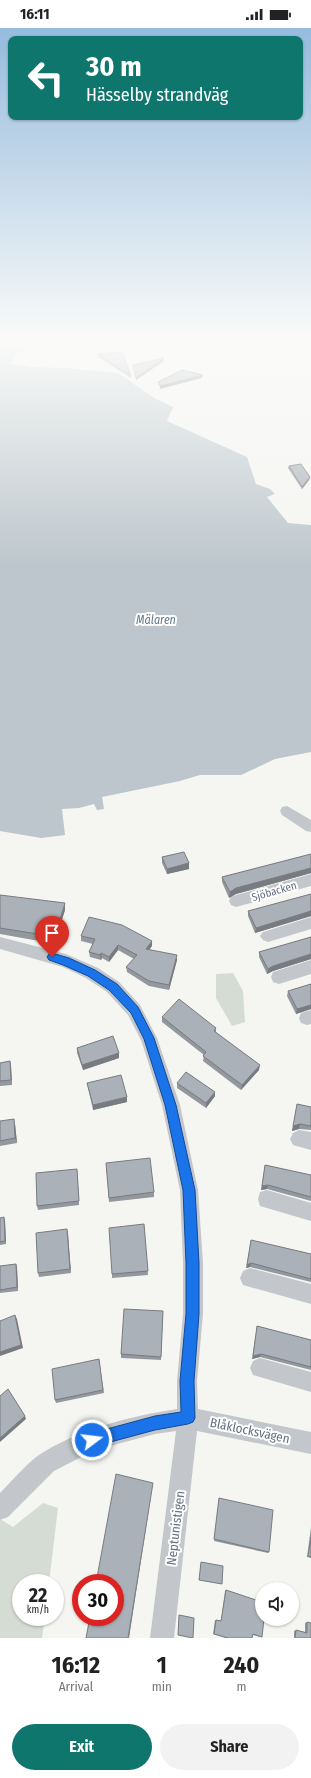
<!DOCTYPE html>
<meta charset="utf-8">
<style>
body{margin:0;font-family:"Fira Sans Condensed",sans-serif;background:#f2f2f2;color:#222;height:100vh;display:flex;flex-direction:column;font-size:15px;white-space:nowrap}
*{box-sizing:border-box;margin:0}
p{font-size:13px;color:#767676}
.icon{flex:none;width:22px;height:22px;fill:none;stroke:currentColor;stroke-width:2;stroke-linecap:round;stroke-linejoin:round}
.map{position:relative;height:1610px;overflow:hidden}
.details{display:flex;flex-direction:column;background:#fff;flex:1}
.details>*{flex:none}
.top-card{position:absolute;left:8px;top:8px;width:295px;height:84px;border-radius:8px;box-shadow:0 1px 3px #0004;background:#0f766e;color:#fff;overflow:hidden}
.controls{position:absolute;left:255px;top:1554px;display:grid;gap:8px}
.controls a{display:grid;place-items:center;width:44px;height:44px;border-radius:50%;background:#fff;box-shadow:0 1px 3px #0004;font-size:20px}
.speed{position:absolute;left:12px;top:1546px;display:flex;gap:8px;font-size:20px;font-weight:700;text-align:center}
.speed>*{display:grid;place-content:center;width:52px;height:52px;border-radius:50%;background:#fff;box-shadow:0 1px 3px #0004;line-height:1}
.speed small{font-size:10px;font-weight:400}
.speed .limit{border:6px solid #d22;background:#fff;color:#111}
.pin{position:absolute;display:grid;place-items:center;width:34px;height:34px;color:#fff;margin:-41px -17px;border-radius:50% 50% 50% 0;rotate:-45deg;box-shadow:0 0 4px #0007}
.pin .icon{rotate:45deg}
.me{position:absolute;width:44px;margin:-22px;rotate:75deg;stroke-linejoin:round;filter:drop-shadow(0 0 3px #0008)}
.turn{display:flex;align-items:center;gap:14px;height:84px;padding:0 12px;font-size:18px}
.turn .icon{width:52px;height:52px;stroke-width:2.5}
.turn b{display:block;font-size:28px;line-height:34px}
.eta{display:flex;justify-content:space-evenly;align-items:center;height:68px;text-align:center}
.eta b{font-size:24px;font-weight:700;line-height:28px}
.primary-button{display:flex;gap:8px;margin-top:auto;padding:8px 12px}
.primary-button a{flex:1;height:46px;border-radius:24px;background:#0f766e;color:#fff;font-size:16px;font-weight:700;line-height:46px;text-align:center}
.primary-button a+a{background:#f2f2f2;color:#222}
.status{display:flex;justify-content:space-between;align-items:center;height:28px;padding:0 20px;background:#fff;direction:ltr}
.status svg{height:11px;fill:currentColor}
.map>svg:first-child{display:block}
.green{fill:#d5dcd3}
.water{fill:#bcc6cc}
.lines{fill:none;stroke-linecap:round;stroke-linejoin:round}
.minor{fill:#c3c6ca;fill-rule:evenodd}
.wall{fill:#93989e}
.shaded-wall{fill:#787c81}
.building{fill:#abb1b8;stroke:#787c81}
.route{fill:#1a73e8;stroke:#114b97}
.labels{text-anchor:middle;stroke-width:4;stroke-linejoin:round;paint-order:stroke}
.street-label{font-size:11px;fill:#647183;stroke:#fff}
.water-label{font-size:12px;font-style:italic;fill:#657987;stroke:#fff}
.near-street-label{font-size:13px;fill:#647183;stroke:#fff}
</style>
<div class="status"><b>16:11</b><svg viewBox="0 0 49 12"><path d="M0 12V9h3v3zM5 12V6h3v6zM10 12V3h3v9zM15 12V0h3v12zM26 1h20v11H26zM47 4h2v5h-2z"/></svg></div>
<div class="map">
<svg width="311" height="1610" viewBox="0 0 311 1610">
<rect width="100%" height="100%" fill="#f5f6f2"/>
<path class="green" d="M233,945L243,963L245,994L232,998L216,970V946Z
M43,1475L58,1480L49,1555H21V1589H45L42,1610H0V1491L13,1499Z"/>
<path class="water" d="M0,314H311V318L294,314L232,317L166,314L69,319L29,318L14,328L11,336L32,339L65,340L118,345L154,370L173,379L167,393L247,429L256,456L270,461L275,466L267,469L288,495L311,497V724L275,731L241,747H200L180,753L102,769L104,781L97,782L94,776L79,780L62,781L65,807L41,810L0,803Z"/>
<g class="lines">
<path class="minor" d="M287,778L311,792V804L306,803L282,787L280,783L282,779Z
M311,846V858L236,879L231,877L229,873L231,869L236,867Z
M311,889V901L268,914L263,912L260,908L263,904Z
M0,909L66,926L98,940L119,954L140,977L157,1010L180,1077L198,1162L203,1235V1286L197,1353L198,1381L311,1404V1426L197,1403L174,1610H150L176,1403L155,1406L95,1422L54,1443L8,1489L0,1492V1465C11,1454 27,1435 39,1427C79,1401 131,1388 177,1381V1353L183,1286V1235L180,1162L162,1077L141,1012L128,987L107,964L86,950L63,939L0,921Z
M311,932V946L279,956L273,954L271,949L273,944Z
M311,982V996L307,997L301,995L299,990L301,985Z
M299,1102L311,1104V1122L293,1117L290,1111L293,1105Z
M267,1162L311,1175V1193L260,1178L258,1171L260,1164Z
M250,1240L311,1256V1276L243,1257L240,1250L243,1243Z
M260,1330L311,1344V1364L253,1347L250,1340L253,1333Z"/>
</g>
<path class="wall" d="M98,326L131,348V350L98,329Z
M289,438L310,449L309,452L302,461L288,440Z
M311,826V845L236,866L229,870L222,854V849Z
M162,829L189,835V841L167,846L162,835Z
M311,866V888L255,905L248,888V883Z
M0,867L65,882L57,907L42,902L39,913L0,906Z
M81,908L152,918L149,921L177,932L169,962L149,958L127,944L126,939L134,931L118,922L109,934L102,930L101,932L90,929L89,924L93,916L81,913Z
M311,909V931L273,943L267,946L259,929V924Z
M311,956V981L296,986L287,968L288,963Z
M162,989L216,1000V1004L259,1042L241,1062L203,1033L204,1027L162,994Z
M77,1020L119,1025V1030L83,1042L77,1025Z
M10,1033L11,1038L12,1057L0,1058V1035Z
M87,1055L127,1069V1074L93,1082Z
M177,1055L215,1068L206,1080L177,1060Z
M297,1076L311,1079V1102L299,1101L292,1103Z
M0,1093L15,1096L17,1115L0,1118Z
M106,1135L154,1164V1169L109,1174Z
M265,1137L311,1147V1173L267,1161L261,1162Z
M77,1141L79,1177L38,1182L37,1178Z
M0,1190L5,1193L6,1216L0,1217Z
M144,1196L148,1247L112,1250V1246Z
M67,1201L71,1245L39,1249L38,1245Z
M251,1212L311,1226V1254L250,1239L246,1240Z
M16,1236L17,1239L18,1263L0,1265V1238Z
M163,1283L161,1332L121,1330V1326Z
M257,1298L311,1312V1342L260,1329L252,1331Z
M99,1331L104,1365L56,1375L55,1372Z
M219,1470L269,1524L268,1525L214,1513Z
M311,1499V1530L307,1529Z
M201,1535L222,1556L199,1552Z
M226,1562L262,1609H260L253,1607L252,1610H226L213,1606L215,1592H216L221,1593L225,1563Z
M307,1594L311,1610H294V1603L296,1602L305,1604V1595Z"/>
<path class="shaded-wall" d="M164,330V333L136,352V350Z
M203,347L202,350L160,361V358Z
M310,449L309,452L302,461V459Z
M189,835V841L167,846V841Z
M311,840V845L236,866L229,870L230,864L236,860Z
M65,875V882L57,907V901Z
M311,883V888L255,905L256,900Z
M41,896L42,902L39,913L38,906Z
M152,913V918L146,926V921Z
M118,917V922L109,934V929Z
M101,925L102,930L101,932L100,927Z
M311,926V931L273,943L267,946L268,941L273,938Z
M177,927V932L169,962V957Z
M311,977V981L296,986L297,981Z
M119,1025V1030L83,1042L82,1037Z
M10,1033L11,1038L12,1057L11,1052Z
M260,1037L259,1042L241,1062L242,1057Z
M215,1064V1068L206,1080V1075Z
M127,1069V1074L93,1082V1077Z
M14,1091L15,1096L17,1115L15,1110Z
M300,1096L299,1101L292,1103L293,1098Z
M77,1141V1145L79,1177V1173Z
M268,1157L267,1161L261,1162L262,1158Z
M4,1189L5,1193L6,1216L5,1213Z
M67,1201L68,1205L71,1245L70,1241Z
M251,1235L250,1239L246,1240L247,1237Z
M16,1236L17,1239L18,1263L17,1259Z
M15,1287L17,1291L23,1320L0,1328V1324Z
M261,1326L260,1329L252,1331L253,1328Z
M25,1388L26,1391L0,1414V1410Z
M153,1455L129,1610H128Z"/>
<path class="building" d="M122,324L131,348L98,326Z
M164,330L136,350L133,337Z
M182,342L203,347L160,358L158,354Z
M301,436L310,449L302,459L289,438Z
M184,824L189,835L167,841L162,829Z
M311,826V840L236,860L230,864L222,849Z
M311,866V883L256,900L248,883Z
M0,867L65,875L57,901L41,896L38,906L0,900Z
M89,889L122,897L152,913L146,921L177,927L169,957L149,953L126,939L137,927L118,917L109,929L101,925L100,927L89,924L95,911L81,908Z
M311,909V926L273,938L268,941L259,924Z
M311,956V977L297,981L288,963Z
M179,971L216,1000L214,1003L260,1037L242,1057L203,1028L206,1024L162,989Z
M113,1008L119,1025L82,1037L77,1020Z
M10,1033L11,1052L0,1053V1035Z
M186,1044L215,1064L206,1075L177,1055Z
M121,1047L127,1069L93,1077L87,1055Z
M297,1076L311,1079V1098L300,1096L293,1098Z
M14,1091L15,1110L0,1113V1093Z
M150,1130L154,1164L109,1170L106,1135Z
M265,1137L311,1147V1169L268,1157L262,1158Z
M77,1141L79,1173L37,1178L36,1145Z
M4,1189L5,1213L0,1214V1190Z
M144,1196L148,1243L112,1246L109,1200Z
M67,1201L70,1241L38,1245L36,1205Z
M251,1212L311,1226V1251L251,1235L247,1237Z
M16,1236L17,1259L0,1262V1238Z
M124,1281L163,1283L161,1329L121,1326Z
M15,1287L21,1317L0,1324V1293Z
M257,1298L311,1312V1339L261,1326L253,1328Z
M99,1331L103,1362L55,1372L52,1341Z
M8,1361L25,1388L0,1410V1368Z
M116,1446L153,1455L128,1610H86L90,1589H115V1555H96Z
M219,1470L273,1482L269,1524L214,1511Z
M311,1509V1529L308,1528Z
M201,1534L223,1538L222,1556L199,1552Z
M226,1562L262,1574V1591H264L262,1609L253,1606L252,1610H228L214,1606L216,1592L221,1593Z
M179,1587L194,1590L193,1610L178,1607Z
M307,1594L311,1595V1610H295L296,1602L307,1605Z"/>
<linearGradient id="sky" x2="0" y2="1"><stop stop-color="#96bbdd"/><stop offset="0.58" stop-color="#fafbf9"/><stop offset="1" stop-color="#fafbf9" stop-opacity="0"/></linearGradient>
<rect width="311" height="539" fill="url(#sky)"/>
<path class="route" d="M52,925L69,930L95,942L117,956L138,979L154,1010L176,1077L195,1162L199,1235V1286L194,1353L195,1390L193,1394L188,1396L155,1402L92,1419L87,1417L85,1412L87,1407L92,1405L155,1388L181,1384L180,1353L186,1286V1235L183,1162L165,1077L144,1011L131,985L109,962L88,948L63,937L49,932L47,929L49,926Z"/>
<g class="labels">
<g class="street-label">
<text transform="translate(274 863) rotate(-16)" y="4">Sjöbacken</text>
</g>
<g class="water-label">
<text x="156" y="596">Mälaren</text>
</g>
<g class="near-street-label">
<text transform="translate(250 1402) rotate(12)" y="5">Blåklocksvägen</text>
<text transform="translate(175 1500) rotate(-83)" y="5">Neptunistigen</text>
</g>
</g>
</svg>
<div class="controls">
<a><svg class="icon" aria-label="sound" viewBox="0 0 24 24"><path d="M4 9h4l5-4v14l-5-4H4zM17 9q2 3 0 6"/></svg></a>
</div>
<div class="speed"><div>22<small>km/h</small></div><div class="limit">30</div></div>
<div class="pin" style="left:52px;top:929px;background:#d93025"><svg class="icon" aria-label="arrive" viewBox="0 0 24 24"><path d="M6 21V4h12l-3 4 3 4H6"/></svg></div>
<svg class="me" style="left:92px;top:1412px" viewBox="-20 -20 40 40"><circle r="17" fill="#1a73e8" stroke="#fff" stroke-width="3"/><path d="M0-11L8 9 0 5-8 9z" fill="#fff"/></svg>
<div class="top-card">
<div class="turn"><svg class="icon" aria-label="left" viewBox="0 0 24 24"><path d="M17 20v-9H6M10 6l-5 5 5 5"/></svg><div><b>30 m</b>Hässelby strandväg</div></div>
</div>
</div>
<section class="details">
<div class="eta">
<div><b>16:12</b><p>Arrival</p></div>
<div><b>1</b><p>min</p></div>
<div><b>240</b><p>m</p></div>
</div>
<div class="primary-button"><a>Exit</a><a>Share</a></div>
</section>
